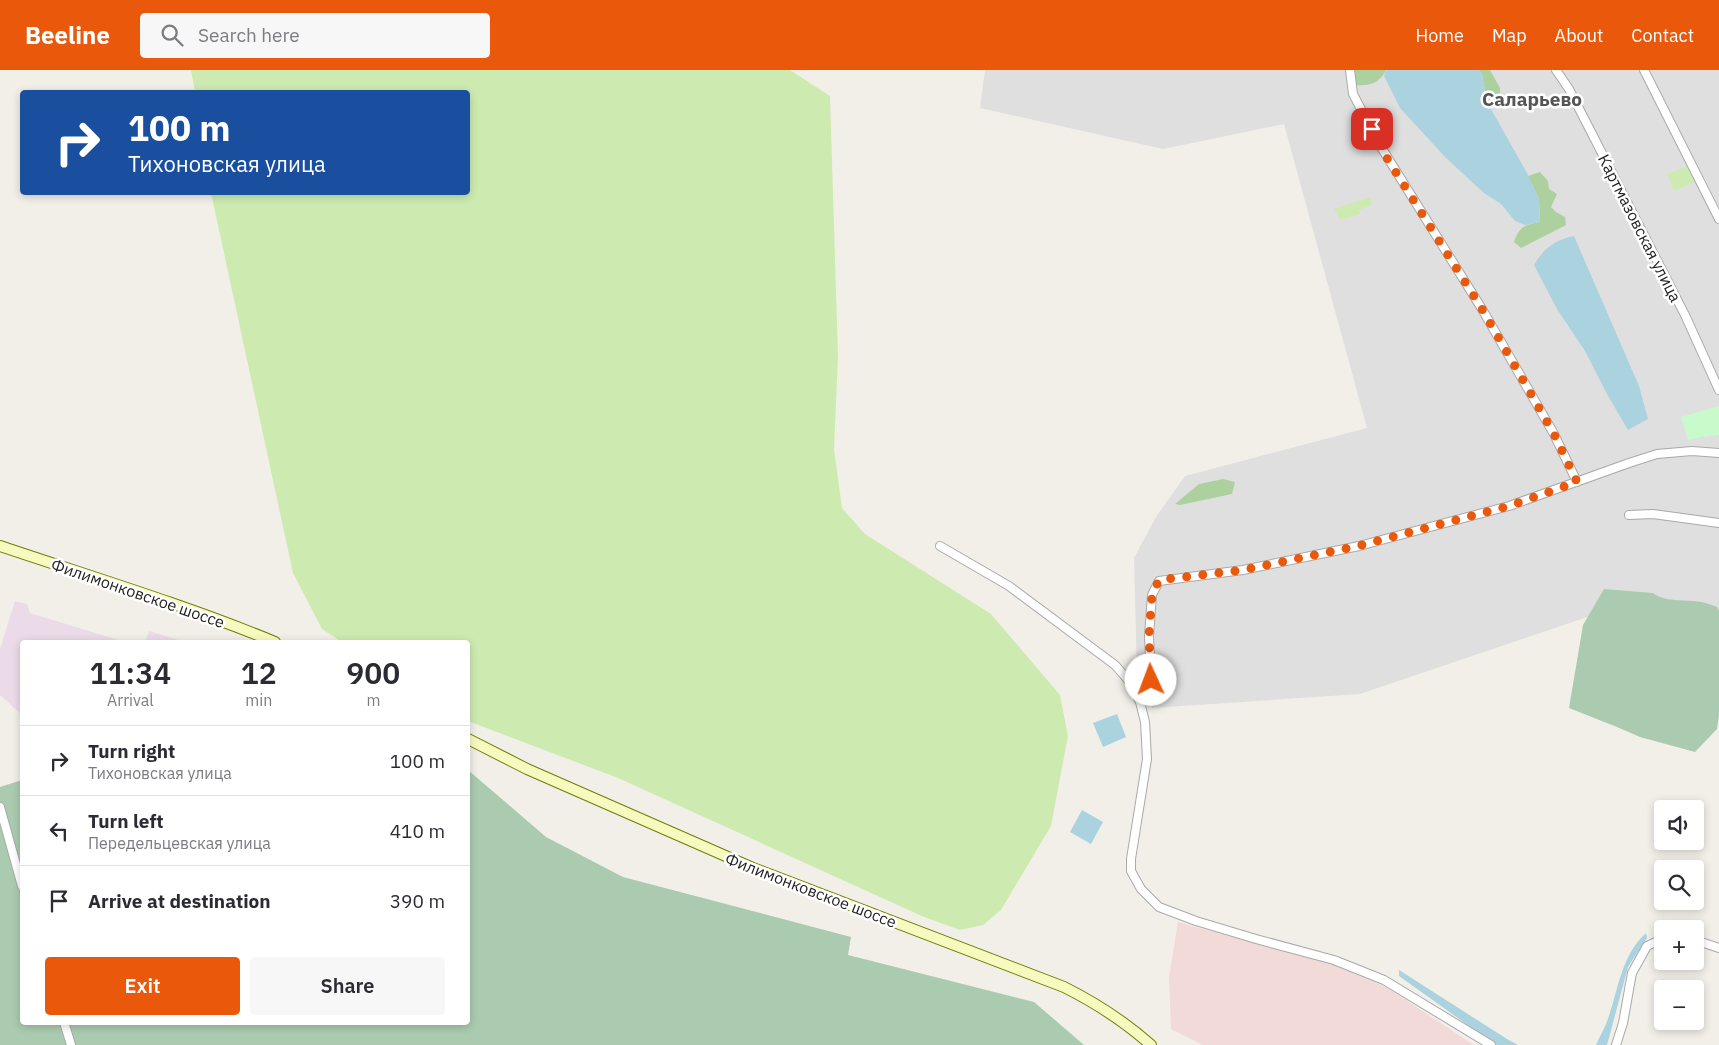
<!DOCTYPE html>
<meta charset="utf-8">
<style>
body{margin:0;font-family:"IBM Plex Sans",sans-serif;background:#f7f7f7;color:#2b2b33;height:100vh;display:flex;flex-direction:column;font-size:19px;white-space:nowrap}
*{box-sizing:border-box;margin:0}
p{font-size:16px;color:#7c7c81}
.icon{flex:none;width:28px;height:28px;fill:none;stroke:currentColor;stroke-width:2;stroke-linecap:round;stroke-linejoin:round}
.map{position:relative;flex:1;overflow:hidden}
.sheet{position:absolute;left:20px;top:570px;width:450px;height:385px;display:flex;flex-direction:column;background:#fff;border-radius:5px;box-shadow:0 2px 8px #0003}
.sheet>*{flex:none}
.guide{position:absolute;left:20px;top:20px;width:450px;height:105px;border-radius:5px;box-shadow:0 2px 8px #0003;background:#1a4fa0;color:#fff;overflow:hidden}
.buttons{position:absolute;left:1654px;top:730px;display:grid;gap:10px}
.buttons a{display:grid;place-items:center;width:50px;height:50px;border-radius:5px;background:#fff;box-shadow:0 2px 8px #0003;font-size:25px}
.pin{position:absolute;display:grid;place-items:center;width:42px;height:42px;color:#fff;margin:-21px;border-radius:10px;box-shadow:0 2px 8px #0006}
.me{position:absolute;width:55px;margin:-28px;rotate:358deg;stroke-linejoin:round;filter:drop-shadow(0 0 4px #0008)}
.turn{display:flex;align-items:center;gap:18px;height:105px;padding:0 25px;font-size:22px}
.turn .icon{width:65px;height:65px;stroke-width:2.5}
.turn b{display:block;font-size:35px;line-height:42px}
.eta{display:flex;justify-content:space-evenly;align-items:center;height:85px;text-align:center}
.eta b{font-size:30px;font-weight:600;line-height:35px}
.primary-button{display:flex;gap:10px;margin-top:auto;padding:10px 25px}
.primary-button a{flex:1;height:58px;border-radius:5px;background:#ea580c;color:#fff;font-size:20px;font-weight:600;line-height:58px;text-align:center}
.primary-button a+a{background:#f7f7f7;color:#2b2b33}
ul{padding:0;list-style:none}
li{display:flex;align-items:center;gap:15px;height:70px;padding:0 25px;border-top:1px solid #e1e1e2}
li div{flex:1}
li b{display:block;font-size:19px}
li em{font-style:normal}
header{display:flex;align-items:center;gap:30px;box-sizing:border-box;height:70px;padding:0 25px;background:#ea580c;color:#fff}
header strong{font-size:24px}
nav{display:flex;gap:28px;margin-inline-start:auto;font-size:18px}
.search{width:350px;height:45px;background:#f7f7f7;display:flex;align-items:center;gap:12px;box-sizing:border-box;padding:0 18px;border-radius:5px;color:#7c7c81;font-size:19px}
.map>svg:first-child{display:block}
.residential{fill:#e0dfdf}
.commercial{fill:#f2dad9}
.industrial{fill:#ebdbe8}
.grass{fill:#cdebb0}
.forest{fill:#add19e}
.cemetery{fill:#aacbaf}
.park{fill:#c8facc}
.water{fill:#aad3df}
.lines{fill:none;stroke-linecap:round;stroke-linejoin:round}
.minor-casing{stroke:#a9a9a9;stroke-width:10}
.secondary-casing{stroke:#707d05;stroke-width:12}
.minor{stroke:#fff;stroke-width:8}
.secondary{stroke:#f7fabf;stroke-width:10}
.route{stroke:#ea580c;stroke-width:9;stroke-dasharray:0 16.2}
.labels{text-anchor:middle;stroke-width:5;stroke-linejoin:round;paint-order:stroke}
.street-label{font-size:16px;fill:#222;stroke:#fff}
.quarter-label{font-size:19px;font-weight:bold;fill:#555;stroke:#fff}
</style>
<header>
<strong>Beeline</strong>
<div class="search"><svg class="icon" aria-label="search" viewBox="0 0 24 24"><circle cx="10" cy="10" r="6"/><path d="M15 15l6 6"/></svg>Search here</div>
<nav><a>Home</a><a>Map</a><a>About</a><a>Contact</a></nav>
</header>
<div class="map">
<svg width="1719" height="975" viewBox="0 0 1719 975">
<rect width="100%" height="100%" fill="#f2efe9"/>
<path class="residential" d="M985,0H1719V606L1614,538L1360,624L1152,638L1137,604L1134,488L1156,447L1185,406L1367,358L1284,54L1163,79L980,38Z"/>
<path class="commercial" d="M1178,852L1332,894L1388,918L1474,975H1203L1171,959L1169,907Z"/>
<path class="industrial" d="M15,531L27,534L30,543L125,572H22V645L0,625V579Z
M149,561L185,572H145Z"/>
<path class="grass" d="M191,0H790L830,26L838,286L834,379L842,438L865,464L991,544L1060,625L1068,666L1051,756L1001,840L983,855L960,860L924,847L618,708L468,651V572H342L322,559L293,503L211,123L468,122V22H195Z
M1689,95L1696,111L1674,121L1667,104Z
M1370,127L1372,135L1359,140L1360,144L1340,150L1334,139Z"/>
<path class="forest" d="M1354,0H1386C1380,13 1370,16 1356,15Z
M1478,0H1490L1500,18V32H1487L1482,4Z
M1540,102L1548,111L1549,119L1557,124L1551,137L1556,142L1565,147L1566,155L1521,178L1514,172C1519,157 1524,155 1540,152L1539,129L1528,106Z
M1223,409L1235,412L1232,424L1180,435L1175,434L1199,414Z"/>
<path class="cemetery" d="M1604,519L1653,523C1666,533 1686,529 1701,532C1707,533 1712,535 1717,537L1719,541V645L1717,659L1695,682L1640,667L1617,657L1569,638L1583,555Z
M468,700L546,767L623,807L851,867L848,885L1034,932L1084,975H0V717L22,710V952H468Z"/>
<path class="park" d="M1719,336V365L1701,367L1688,370L1681,347Z"/>
<path class="water" d="M1386,0H1478L1482,4L1487,32L1527,103L1539,129L1540,152L1525,155L1515,151L1501,134L1484,123L1445,87L1400,38L1384,6Z
M1574,166L1639,316L1648,349L1628,360L1607,324L1585,281L1557,239L1534,195C1544,178 1555,170 1574,166Z
M1117,644L1126,667L1103,677L1093,653Z
M1082,740L1103,752L1091,774L1070,762Z
M1646,863L1647,868L1628,897L1607,975H1596C1599,968 1603,961 1606,954C1618,924 1620,886 1646,863Z
M1399,900L1507,969L1518,975H1497L1490,971L1399,906Z"/>
<g class="lines">
<defs>
<path id="minor" d="M1350,0L1353,24L1381,77L1482,239L1554,364L1577,412
M1556,0L1569,19L1685,245L1719,320
M1644,0L1719,149
M1629,445L1653,444L1719,453
M940,476L1009,516L1115,595L1130,612L1140,632L1145,652L1147,689L1131,789V801L1141,819L1159,837L1196,851L1256,869L1334,890L1384,910L1491,975
M1151,610L1149,566L1152,525L1159,511L1243,500L1359,476L1509,436L1629,393L1657,384L1692,381L1719,383
M0,737L22,816
M1695,870L1719,878
M64,952L71,975
M1616,975L1623,953L1632,903L1647,876L1662,869"/>
<path id="secondary" d="M0,476C92,507 185,535 275,572
M468,669L527,699L753,798L1064,917C1096,933 1124,951 1151,975"/>
</defs>
<use href="#minor" class="minor-casing"/>
<use href="#secondary" class="secondary-casing"/>
<use href="#minor" class="minor"/>
<use href="#secondary" class="secondary"/>
</g>
<g class="lines">
<path class="route" d="M1151,610L1149,566L1152,525L1159,510L1243,500L1358,476L1509,436L1577,412L1554,364L1482,239L1380,77L1372,59"/>
</g>
<g class="labels">
<g class="street-label">
<text transform="translate(1640 158) rotate(63)" y="6">Картмазовская улица</text>
<text transform="translate(138 523) rotate(19)" y="6">Филимонковское шоссе</text>
<text transform="translate(811 820) rotate(21)" y="6">Филимонковское шоссе</text>
</g>
<g class="quarter-label">
<text x="1532" y="36">Саларьево</text>
</g>
</g>
</svg>
<div class="buttons">
<a><svg class="icon" aria-label="sound" viewBox="0 0 24 24"><path d="M4 9h4l5-4v14l-5-4H4zM17 9q2 3 0 6"/></svg></a>
<a><svg class="icon" aria-label="search" viewBox="0 0 24 24"><circle cx="10" cy="10" r="6"/><path d="M15 15l6 6"/></svg></a>
<a>+</a>
<a>−</a>
</div>
<div class="pin" style="left:1372px;top:59px;background:#d93025"><svg class="icon" aria-label="arrive" viewBox="0 0 24 24"><path d="M6 21V4h12l-3 4 3 4H6"/></svg></div>
<svg class="me" style="left:1151px;top:610px" viewBox="-20 -20 40 40"><circle r="19" fill="#fff"/><path d="M0-13L10 11 0 6-10 11z" fill="#ea580c"/></svg>
<div class="guide">
<div class="turn"><svg class="icon" aria-label="right" viewBox="0 0 24 24"><path d="M7 20v-9h11M14 6l5 5-5 5"/></svg><div><b>100 m</b>Тихоновская улица</div></div>
</div>
<section class="sheet">
<div class="eta">
<div><b>11:34</b><p>Arrival</p></div>
<div><b>12</b><p>min</p></div>
<div><b>900</b><p>m</p></div>
</div>
<ul>
<li><svg class="icon" aria-label="right" viewBox="0 0 24 24"><path d="M7 20v-9h11M14 6l5 5-5 5"/></svg><div><b>Turn right</b><p>Тихоновская улица</p></div><em>100 m</em></li>
<li><svg class="icon" aria-label="left" viewBox="0 0 24 24"><path d="M17 20v-9H6M10 6l-5 5 5 5"/></svg><div><b>Turn left</b><p>Передельцевская улица</p></div><em>410 m</em></li>
<li><svg class="icon" aria-label="arrive" viewBox="0 0 24 24"><path d="M6 21V4h12l-3 4 3 4H6"/></svg><div><b>Arrive at destination</b></div><em>390 m</em></li>
</ul>
<div class="primary-button"><a>Exit</a><a>Share</a></div>
</section>
</div>
